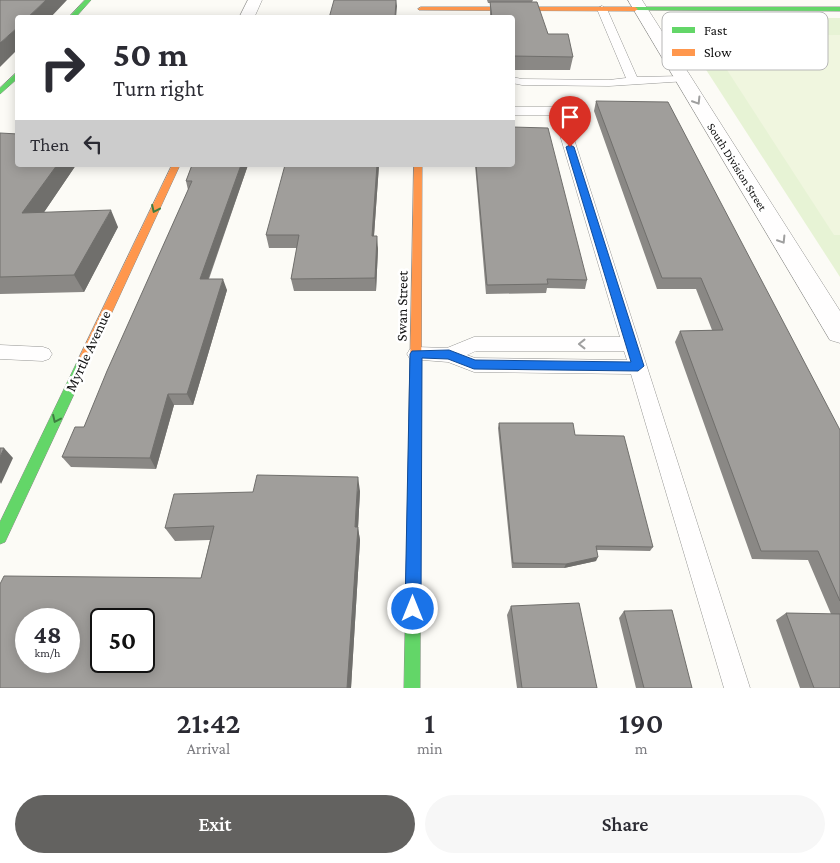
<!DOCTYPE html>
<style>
body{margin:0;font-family:"Crimson Pro",serif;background:#f7f7f7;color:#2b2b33;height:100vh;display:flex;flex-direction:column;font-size:19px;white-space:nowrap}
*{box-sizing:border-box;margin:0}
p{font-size:16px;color:#7c7c81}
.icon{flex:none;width:28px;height:28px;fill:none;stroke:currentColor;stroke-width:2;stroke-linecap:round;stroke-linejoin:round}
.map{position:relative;height:688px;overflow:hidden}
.panel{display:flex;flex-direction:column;background:#fff;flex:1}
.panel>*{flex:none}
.banner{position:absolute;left:15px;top:15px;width:500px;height:152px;border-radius:5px;box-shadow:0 2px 12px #0003;background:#fff;color:#2b2b33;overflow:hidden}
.speed{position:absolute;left:15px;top:608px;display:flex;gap:10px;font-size:25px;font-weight:700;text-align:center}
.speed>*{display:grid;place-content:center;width:65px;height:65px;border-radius:50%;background:#fff;box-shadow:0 2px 12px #0003;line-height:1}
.speed small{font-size:12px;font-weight:400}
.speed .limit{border:2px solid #111;border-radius:8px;background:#fff;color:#111}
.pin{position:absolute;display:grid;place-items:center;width:42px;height:42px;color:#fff;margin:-51px -21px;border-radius:50% 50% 50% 0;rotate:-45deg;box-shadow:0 0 5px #0007}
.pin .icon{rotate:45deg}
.me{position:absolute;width:55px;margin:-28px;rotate:0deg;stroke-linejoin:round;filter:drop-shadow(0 0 4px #0008)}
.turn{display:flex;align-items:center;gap:18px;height:105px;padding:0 15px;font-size:22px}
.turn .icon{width:65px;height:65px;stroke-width:2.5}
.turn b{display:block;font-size:35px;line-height:42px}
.then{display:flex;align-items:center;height:48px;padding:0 15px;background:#0003;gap:10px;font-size:19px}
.eta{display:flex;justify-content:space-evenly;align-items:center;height:85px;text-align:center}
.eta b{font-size:30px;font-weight:600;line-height:35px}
.primary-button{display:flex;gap:10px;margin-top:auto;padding:10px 15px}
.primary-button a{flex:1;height:58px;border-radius:30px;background:#636260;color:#fff;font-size:20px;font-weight:600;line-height:58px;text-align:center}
.primary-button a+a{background:#f7f7f7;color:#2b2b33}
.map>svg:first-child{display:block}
.green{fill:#e7f3d5}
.pitch{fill:#f0f6df}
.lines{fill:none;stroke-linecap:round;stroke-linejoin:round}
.lane-casing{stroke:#969694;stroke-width:1}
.street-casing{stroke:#969694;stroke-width:1}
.fast-casing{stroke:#8d8c8a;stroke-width:1}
.slow-casing{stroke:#8d8c8a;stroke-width:1}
.lane{fill:#fffefe;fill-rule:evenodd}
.street{fill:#fffefe;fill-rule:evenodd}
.fast{fill:#63d668;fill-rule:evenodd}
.slow{fill:#ff974d;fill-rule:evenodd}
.wall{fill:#8a8885}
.shaded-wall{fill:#706f6c}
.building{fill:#a09e9b;stroke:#706f6c;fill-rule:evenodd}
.oneway{stroke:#9f9f9f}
.oneway2{stroke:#3e7d40}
.route{fill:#1a73e8;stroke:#114b97}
.labels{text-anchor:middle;stroke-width:5;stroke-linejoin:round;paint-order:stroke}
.far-street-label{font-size:12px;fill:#101010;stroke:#fff}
.street-label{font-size:15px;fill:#101010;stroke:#fff}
.key{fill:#fff;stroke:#b7b7b7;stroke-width:1}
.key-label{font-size:14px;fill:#101010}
</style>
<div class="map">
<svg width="840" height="688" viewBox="0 0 840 688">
<rect width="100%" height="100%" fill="#fcfbf6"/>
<path class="green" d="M672,17L840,18V277Z"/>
<path class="pitch" d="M840,35V235H834L705,36Z"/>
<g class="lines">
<defs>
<path id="lane" d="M602,6L607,9L637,77L683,76L687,77L688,79L687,81L609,86L522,85L512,83V77L522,79L609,80L626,78L597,9Z
M512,107H559L565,111L750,688H724L631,374L474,372L448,362L410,359L407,354L410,349L416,347L447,348L474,337H620L554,115H512ZM476,351H624L627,360L475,358L467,355Z
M0,345L43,347L49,349L52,354L49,359L43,361L0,359Z"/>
<path id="street" d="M248,0H262L254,18H239Z
M628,0H642L840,311V343L830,340Z"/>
<path id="fast" d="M85,0H91L75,18H68Z
M635,7H840V11L633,10L632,9Z
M18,71V78L0,94V88Z
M83,358L87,359L89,362L5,542L0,544V522L77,362L79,359Z
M415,416L419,417L421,421L420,688H404L409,421L411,417Z"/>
<path id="slow" d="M421,7H635L638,9L635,11L419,10L418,9Z
M172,165H180L89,362L87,365H79L77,362Z
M414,165H422L421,421L419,425L415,426L411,425L409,421Z"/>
</defs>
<use href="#lane" class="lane-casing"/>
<use href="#street" class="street-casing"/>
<use href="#fast" class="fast-casing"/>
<use href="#slow" class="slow-casing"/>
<use href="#lane" class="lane"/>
<use href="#street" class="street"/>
<use href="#fast" class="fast"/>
<use href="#slow" class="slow"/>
</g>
<path class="wall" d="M487,0H533L532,2L548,34L573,57L570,70H512V18H490V3H488Z
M596,101L840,430V688H800L776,620L786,613L831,614L808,560L752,559L675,342L680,331L712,330L696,289H657L594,111Z
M0,133L18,165H76L44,212L118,227L84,292L0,294Z
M192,165H248L209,279L227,290L193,405H174L156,469L71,467L62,457L84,427L188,190L186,181Z
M379,165L374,236L378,249L376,291H294L291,279L297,248H269L266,235Z
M475,165H512L587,280L585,289L547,288L546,293L486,294Z
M499,423L575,435L653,547L650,551L597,550L596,561L564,568H512L498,428Z
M360,491L358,528L360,540L351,688H0L201,578L210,540L175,541L165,528Z
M511,606L597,688H517L507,615Z
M624,611L692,688H636L619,618Z"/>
<path class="shaded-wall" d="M46,0H67L50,18H27Z
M396,0L397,6L396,18H395Z
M18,27V49L0,67V43Z
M57,165H76L32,230L22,213Z
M241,165H248L204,291L200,279Z
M377,165H379L373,249L372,236Z
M111,210L118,227L84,292L74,275Z
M377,236L378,249L376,291L375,278Z
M223,279L227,290L193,405L187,394Z
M168,394L174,405L156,469L150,458Z
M4,448L13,458L1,484L0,482V457Z
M358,477L360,491L358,528L360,540L351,688H347Z
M598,557L596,561L564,568L566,564Z"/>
<path class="building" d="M0,0H46L27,18H18V27L0,43Z
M334,0H396L395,18H329Z
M490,2H537L548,34H568L573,57L512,56V18H492Z
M596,101L668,102L840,430V601L818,551H761L680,331L723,330L701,278H662Z
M512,127L548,128L587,280L547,279L548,284L487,285L476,165H512Z
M0,133L18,134V165H57L22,213L111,210L74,275L0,277Z
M192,165H241L200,279H223L187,394H168L150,458L62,457L75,427H84L107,371L192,181H186Z
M285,165H377L372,236H377L375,278L291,279L299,235H266Z
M499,423H573L575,435L624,436L653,547L596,546L598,557L566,564L513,563Z
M0,448H4L0,457Z
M257,475L358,477L355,527H358L347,688H0V584L4,576L201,578L214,526L165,528L174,494L253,492ZM26,619H69V661H26ZM101,619H144V661H101Z
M579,603L597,688H522L511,606Z
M672,610L692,688H644L624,611Z
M786,613L840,614V688H814Z"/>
<defs><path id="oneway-chevron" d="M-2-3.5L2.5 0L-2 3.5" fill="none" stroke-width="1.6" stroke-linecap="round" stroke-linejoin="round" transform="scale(1.25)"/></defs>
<g class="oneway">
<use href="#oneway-chevron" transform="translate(697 101) rotate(58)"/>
<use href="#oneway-chevron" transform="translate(782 240) rotate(58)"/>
<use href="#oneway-chevron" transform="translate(582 344) rotate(180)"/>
</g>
<g class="oneway2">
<use href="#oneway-chevron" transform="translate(155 209) rotate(115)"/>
<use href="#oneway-chevron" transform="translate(56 419) rotate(115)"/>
</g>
<path class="route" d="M570,145L574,147L644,366L638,371L474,369L448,359L422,358L421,609L419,615L413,617L408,615L405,609L410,354L412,351L449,350L475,360L631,362L566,147Z"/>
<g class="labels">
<g class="far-street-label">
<text transform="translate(737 167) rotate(58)" y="4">South Division Street</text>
</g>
<g class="street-label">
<text transform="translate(402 306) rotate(-89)" y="5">Swan Street</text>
<text transform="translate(88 351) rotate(-65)" y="5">Myrtle Avenue</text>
</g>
</g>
<rect x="662" y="12" width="166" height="58" rx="8" class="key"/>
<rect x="672" y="27" width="23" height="6" fill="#63d668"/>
<rect x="672" y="49" width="23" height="7" fill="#ff974d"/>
<g class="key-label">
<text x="704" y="35">Fast</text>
<text x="704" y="57">Slow</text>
</g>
</svg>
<div class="speed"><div>48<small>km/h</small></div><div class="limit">50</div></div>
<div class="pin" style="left:570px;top:147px;background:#d93025"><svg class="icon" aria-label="arrive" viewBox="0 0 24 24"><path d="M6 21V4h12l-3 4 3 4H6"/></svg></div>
<svg class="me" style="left:413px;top:609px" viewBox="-20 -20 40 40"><circle r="17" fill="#1a73e8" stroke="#fff" stroke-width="3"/><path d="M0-11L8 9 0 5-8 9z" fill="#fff"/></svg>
<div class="banner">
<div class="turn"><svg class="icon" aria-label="right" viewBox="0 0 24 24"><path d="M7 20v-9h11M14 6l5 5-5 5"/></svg><div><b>50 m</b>Turn right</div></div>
<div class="then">Then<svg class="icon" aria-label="left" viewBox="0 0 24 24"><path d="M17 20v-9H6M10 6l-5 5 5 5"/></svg></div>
</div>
</div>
<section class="panel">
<div class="eta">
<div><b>21:42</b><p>Arrival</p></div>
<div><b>1</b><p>min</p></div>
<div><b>190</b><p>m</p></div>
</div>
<div class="primary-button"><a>Exit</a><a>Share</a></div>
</section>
